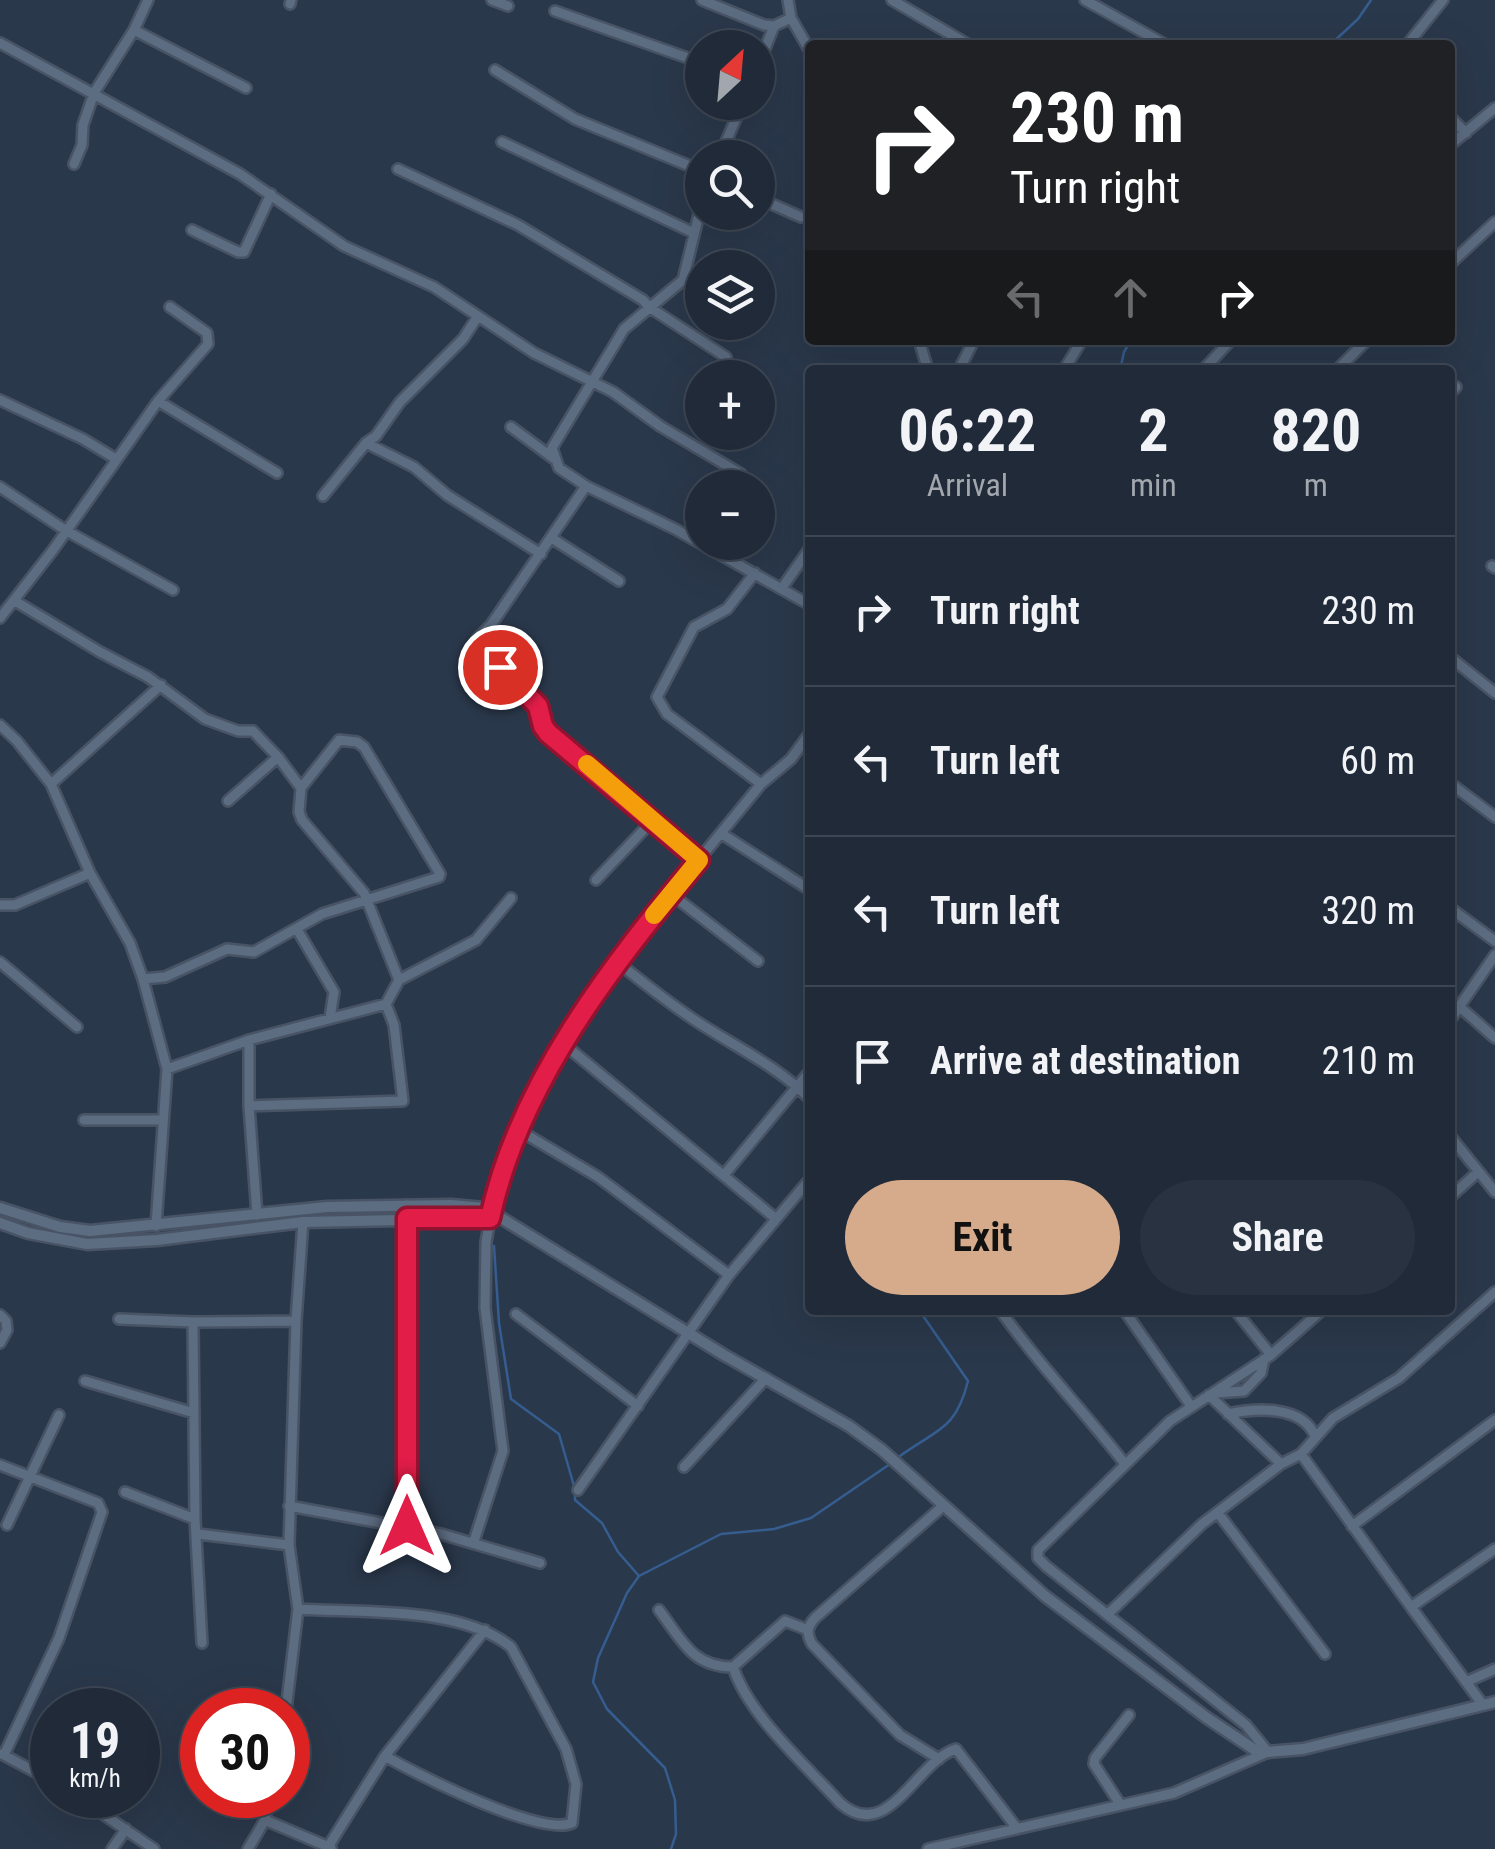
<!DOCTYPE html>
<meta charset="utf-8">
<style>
body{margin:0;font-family:"Roboto Condensed",sans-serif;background:#283240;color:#f1f3f6;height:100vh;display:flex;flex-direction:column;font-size:38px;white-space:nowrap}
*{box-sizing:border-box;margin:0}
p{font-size:32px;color:#a2a7ae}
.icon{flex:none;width:55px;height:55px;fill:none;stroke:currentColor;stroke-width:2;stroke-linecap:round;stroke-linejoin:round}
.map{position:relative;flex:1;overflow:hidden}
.side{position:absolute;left:805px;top:365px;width:650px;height:950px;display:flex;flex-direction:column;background:#202a38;border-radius:10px;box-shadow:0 10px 40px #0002,0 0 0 2px #3d4653}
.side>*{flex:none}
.banner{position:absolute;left:805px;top:40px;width:650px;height:305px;border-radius:10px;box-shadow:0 10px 40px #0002,0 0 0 2px #3d4653;background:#202124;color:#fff;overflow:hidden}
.needle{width:65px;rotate:26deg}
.tools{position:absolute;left:685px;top:30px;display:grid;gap:20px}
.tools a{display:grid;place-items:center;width:90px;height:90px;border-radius:50%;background:#202a38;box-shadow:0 10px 40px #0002,0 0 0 2px #3d4653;font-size:50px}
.speed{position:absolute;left:30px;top:1688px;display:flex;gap:20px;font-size:50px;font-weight:700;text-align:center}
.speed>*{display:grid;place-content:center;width:130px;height:130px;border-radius:50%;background:#202a38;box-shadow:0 10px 40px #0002,0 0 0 2px #3d4653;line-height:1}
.speed small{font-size:25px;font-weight:400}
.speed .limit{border:15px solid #d22;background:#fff;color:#111}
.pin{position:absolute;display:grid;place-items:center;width:85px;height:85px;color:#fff;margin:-42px;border:5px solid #fff;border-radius:50%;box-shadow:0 2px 10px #0007}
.me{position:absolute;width:110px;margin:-55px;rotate:0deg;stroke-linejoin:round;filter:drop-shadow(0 0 8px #0008)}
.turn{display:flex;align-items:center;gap:35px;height:210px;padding:0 40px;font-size:45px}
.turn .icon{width:130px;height:130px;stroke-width:2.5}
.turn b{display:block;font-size:70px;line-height:85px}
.lanes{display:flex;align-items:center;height:95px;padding:0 40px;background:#0003;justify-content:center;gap:50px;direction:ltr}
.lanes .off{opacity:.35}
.eta{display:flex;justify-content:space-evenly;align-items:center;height:170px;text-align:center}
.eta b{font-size:60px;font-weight:700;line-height:70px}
.primary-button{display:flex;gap:20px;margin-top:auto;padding:20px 40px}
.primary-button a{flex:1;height:115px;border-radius:60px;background:#d6ab8b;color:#111;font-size:40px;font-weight:700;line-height:115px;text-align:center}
.primary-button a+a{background:#283240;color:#f1f3f6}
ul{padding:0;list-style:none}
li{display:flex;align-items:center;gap:30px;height:150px;padding:0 40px;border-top:2px solid #3d4653}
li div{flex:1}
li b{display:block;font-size:38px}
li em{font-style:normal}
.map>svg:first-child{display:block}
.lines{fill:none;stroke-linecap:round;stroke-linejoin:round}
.stream{stroke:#355d8f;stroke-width:2.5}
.minor-casing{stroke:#485465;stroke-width:14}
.tertiary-casing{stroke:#485465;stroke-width:15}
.minor{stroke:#5c6c81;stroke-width:9}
.tertiary{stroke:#5c6c81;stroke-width:10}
.route-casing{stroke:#92132f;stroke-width:25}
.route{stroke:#e11d48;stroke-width:18}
.slow{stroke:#f59e0b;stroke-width:18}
</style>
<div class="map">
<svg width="1495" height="1849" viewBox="0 0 1495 1849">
<rect width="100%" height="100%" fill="#2a384b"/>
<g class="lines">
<path class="stream" d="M1330,45L1358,19L1371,0
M1120,370L1124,352L1131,340
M494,1246L499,1323L511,1399L559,1434L574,1486
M896,1459C935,1429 955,1433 968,1381L919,1310
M575,1494V1500L602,1523L618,1552L639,1576
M671,1849L676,1834L675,1800L665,1768L607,1709L593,1682L598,1658L627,1593L639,1576L721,1534L774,1529L811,1518L890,1464"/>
<defs>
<path id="minor" d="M492,0L508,6
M702,0L764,25L774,26L791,18
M788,0L791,18L810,51
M892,0L969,45
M1085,0L1166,45
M290,4L291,0
M555,11L702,63
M134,30L246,88
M0,43L240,174L344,246L434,287L534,353L613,392L660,426L741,474
M1407,45L1443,0
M758,66L774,26
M495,70L575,119L702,171
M1450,117L1466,133
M502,142L694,233
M1450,145L1495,108
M719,158L743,102
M74,164L82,145L83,125L94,93L134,30L148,0
M398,169L518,225L643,300L649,307L726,357
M758,198L801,217
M192,230L238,252H244L271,194
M1450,264L1495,222
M919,340L928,370
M1205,368L1231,340
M959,370L974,340
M1064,370L1082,340
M1337,370L1367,340
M1450,393L1456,387
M0,400L83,439L116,459
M158,401L277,473
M511,427L553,458
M366,443L414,467L447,495L541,554
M586,486L675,529L810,605
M0,487L65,530L173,590
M323,496L366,443L376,436L400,402L463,339L478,316
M553,539L619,581
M1492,566L1495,568
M755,573L727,609L694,627L657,697L667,714L761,784
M782,588L810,548
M15,601L100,652L148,677L205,719L238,731H253L278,757L228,801
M0,618L53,550L158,401L208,344L207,333L170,307
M477,639L491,625L586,486L559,468L552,448L624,329L683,280L702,202
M1450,657L1495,693
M500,667L532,697L548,733L699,860
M0,725L17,741L51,784L90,873L130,943L143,979L167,1069L156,1226
M278,757L301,788L299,812L302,820L364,893L399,980
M1450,783L1495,817
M51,784L161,685
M722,834L810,890
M596,880L653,820
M671,894L758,961
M0,905H15L90,873
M1450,908L1495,941
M298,931L334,992L330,1018
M616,961C641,981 666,1001 693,1019C733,1046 775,1064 810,1099
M0,962L77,1027
M143,979L165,977L227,949L254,952L322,914L439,877L440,874L364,747L357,742L339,740L301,788
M386,1004L399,980L476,940L511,898
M1460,1007L1495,1038
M1450,1020L1495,955
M249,1040V1106L257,1215
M565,1045L775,1218
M167,1069L249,1040L386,1004L394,1025L403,1101L249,1106
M84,1120H161
M517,1129L598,1177L729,1275
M1450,1136L1495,1192
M724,1175L810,1071
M1450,1197L1478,1172
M1000,1310C1038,1364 1084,1411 1125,1464
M1124,1310L1191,1406
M1235,1310L1271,1355
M516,1314L638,1406
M0,1315L6,1321L7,1330L0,1343
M119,1319L193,1322L296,1321
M193,1322L195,1519L202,1643
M85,1381L194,1413
M1216,1393L1244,1391L1261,1373L1264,1359
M1209,1395L1281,1464
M1228,1414C1256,1408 1302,1405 1315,1436
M1301,1454L1411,1607L1495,1549
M0,1465L98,1503L102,1512L59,1638L4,1755
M684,1467L766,1378
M578,1490L729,1275L810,1179
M125,1492L195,1519
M289,1506L441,1534L540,1563
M1218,1513L1325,1654
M7,1525L59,1415
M407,1526V1205
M1352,1526L1495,1420
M198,1534L289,1545
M474,1541L503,1451L485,1308L486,1242L496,1186L517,1129L575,1025L616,961L761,784L791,759L810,733
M1411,1607L1483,1705
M298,1609C361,1613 461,1606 511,1647L566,1749L576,1784L572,1823C541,1837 416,1774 385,1756
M659,1610C682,1640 692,1667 733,1667
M1107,1615L1202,1524L1281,1464L1301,1454L1333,1418L1399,1378L1495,1292
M808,1630L785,1621L733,1667C749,1716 806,1765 840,1803C888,1845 916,1761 956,1749L1016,1827
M1466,1682L1495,1669
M286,1710L298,1609L289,1545L296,1321L303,1222
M2,1754L52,1781
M939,1759L900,1735L812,1644C806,1633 807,1627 815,1618L942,1507
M75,1795L154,1849
M268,1795L265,1820L331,1848
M1120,1804L1094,1764L1095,1758L1129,1715
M328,1847L385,1756L485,1630
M112,1849L126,1829
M248,1849L265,1820
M928,1849L1174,1793L1268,1752L1246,1725L1046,1566L1038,1558V1550L1170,1421L1271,1355L1322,1310"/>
<path id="tertiary" d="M0,1208L60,1227L90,1231L327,1207L451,1205L485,1208L724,1355L849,1426L882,1450L1045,1596L1207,1718L1255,1750L1268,1752L1303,1749L1495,1702
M0,1223L28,1233L87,1244L157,1240L303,1222L500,1218"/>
</defs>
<use href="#minor" class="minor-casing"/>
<use href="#tertiary" class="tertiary-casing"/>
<use href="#minor" class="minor"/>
<use href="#tertiary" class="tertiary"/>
</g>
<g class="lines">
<defs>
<path id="route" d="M407,1526V1218H490C519,1083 612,965 699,860L548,733L543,726L538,706L500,667"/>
</defs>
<use href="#route" class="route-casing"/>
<use href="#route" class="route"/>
<path class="slow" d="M587,764L699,860L654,915"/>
</g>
</svg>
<div class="tools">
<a><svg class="needle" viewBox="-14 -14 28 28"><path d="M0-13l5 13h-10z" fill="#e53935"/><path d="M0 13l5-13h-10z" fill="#a2a7ae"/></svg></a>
<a><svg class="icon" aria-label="search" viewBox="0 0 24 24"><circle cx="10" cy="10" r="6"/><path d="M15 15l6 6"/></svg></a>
<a><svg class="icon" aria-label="layers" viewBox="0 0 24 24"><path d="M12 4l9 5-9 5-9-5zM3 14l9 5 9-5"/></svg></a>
<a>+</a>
<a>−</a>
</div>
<div class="speed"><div>19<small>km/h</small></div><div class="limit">30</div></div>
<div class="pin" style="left:500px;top:667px;background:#d93025"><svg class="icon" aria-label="arrive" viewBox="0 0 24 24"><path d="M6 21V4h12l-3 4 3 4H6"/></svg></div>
<svg class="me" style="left:407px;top:1526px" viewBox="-20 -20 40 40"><path d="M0-17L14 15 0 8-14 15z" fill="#e11d48" stroke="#fff" stroke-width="4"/></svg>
<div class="banner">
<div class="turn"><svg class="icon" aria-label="right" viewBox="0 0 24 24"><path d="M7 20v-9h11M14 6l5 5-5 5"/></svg><div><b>230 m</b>Turn right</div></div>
<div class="lanes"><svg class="icon off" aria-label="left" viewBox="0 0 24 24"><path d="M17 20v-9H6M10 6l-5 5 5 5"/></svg><svg class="icon off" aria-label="ahead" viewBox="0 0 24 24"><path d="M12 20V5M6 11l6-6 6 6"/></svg><svg class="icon" aria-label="right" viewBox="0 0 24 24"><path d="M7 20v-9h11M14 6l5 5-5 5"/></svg></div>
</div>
<section class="side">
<div class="eta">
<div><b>06:22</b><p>Arrival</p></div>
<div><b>2</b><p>min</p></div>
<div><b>820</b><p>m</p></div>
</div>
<ul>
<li><svg class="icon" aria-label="right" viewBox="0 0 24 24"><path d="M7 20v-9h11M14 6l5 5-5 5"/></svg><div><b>Turn right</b></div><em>230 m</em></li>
<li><svg class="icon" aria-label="left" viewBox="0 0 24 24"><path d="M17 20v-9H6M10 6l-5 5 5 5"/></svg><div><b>Turn left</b></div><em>60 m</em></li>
<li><svg class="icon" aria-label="left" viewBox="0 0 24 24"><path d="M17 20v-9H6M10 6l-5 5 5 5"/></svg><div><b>Turn left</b></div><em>320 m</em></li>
<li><svg class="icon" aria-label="arrive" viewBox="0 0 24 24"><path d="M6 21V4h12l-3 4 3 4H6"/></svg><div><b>Arrive at destination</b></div><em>210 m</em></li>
</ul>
<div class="primary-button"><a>Exit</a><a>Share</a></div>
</section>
</div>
